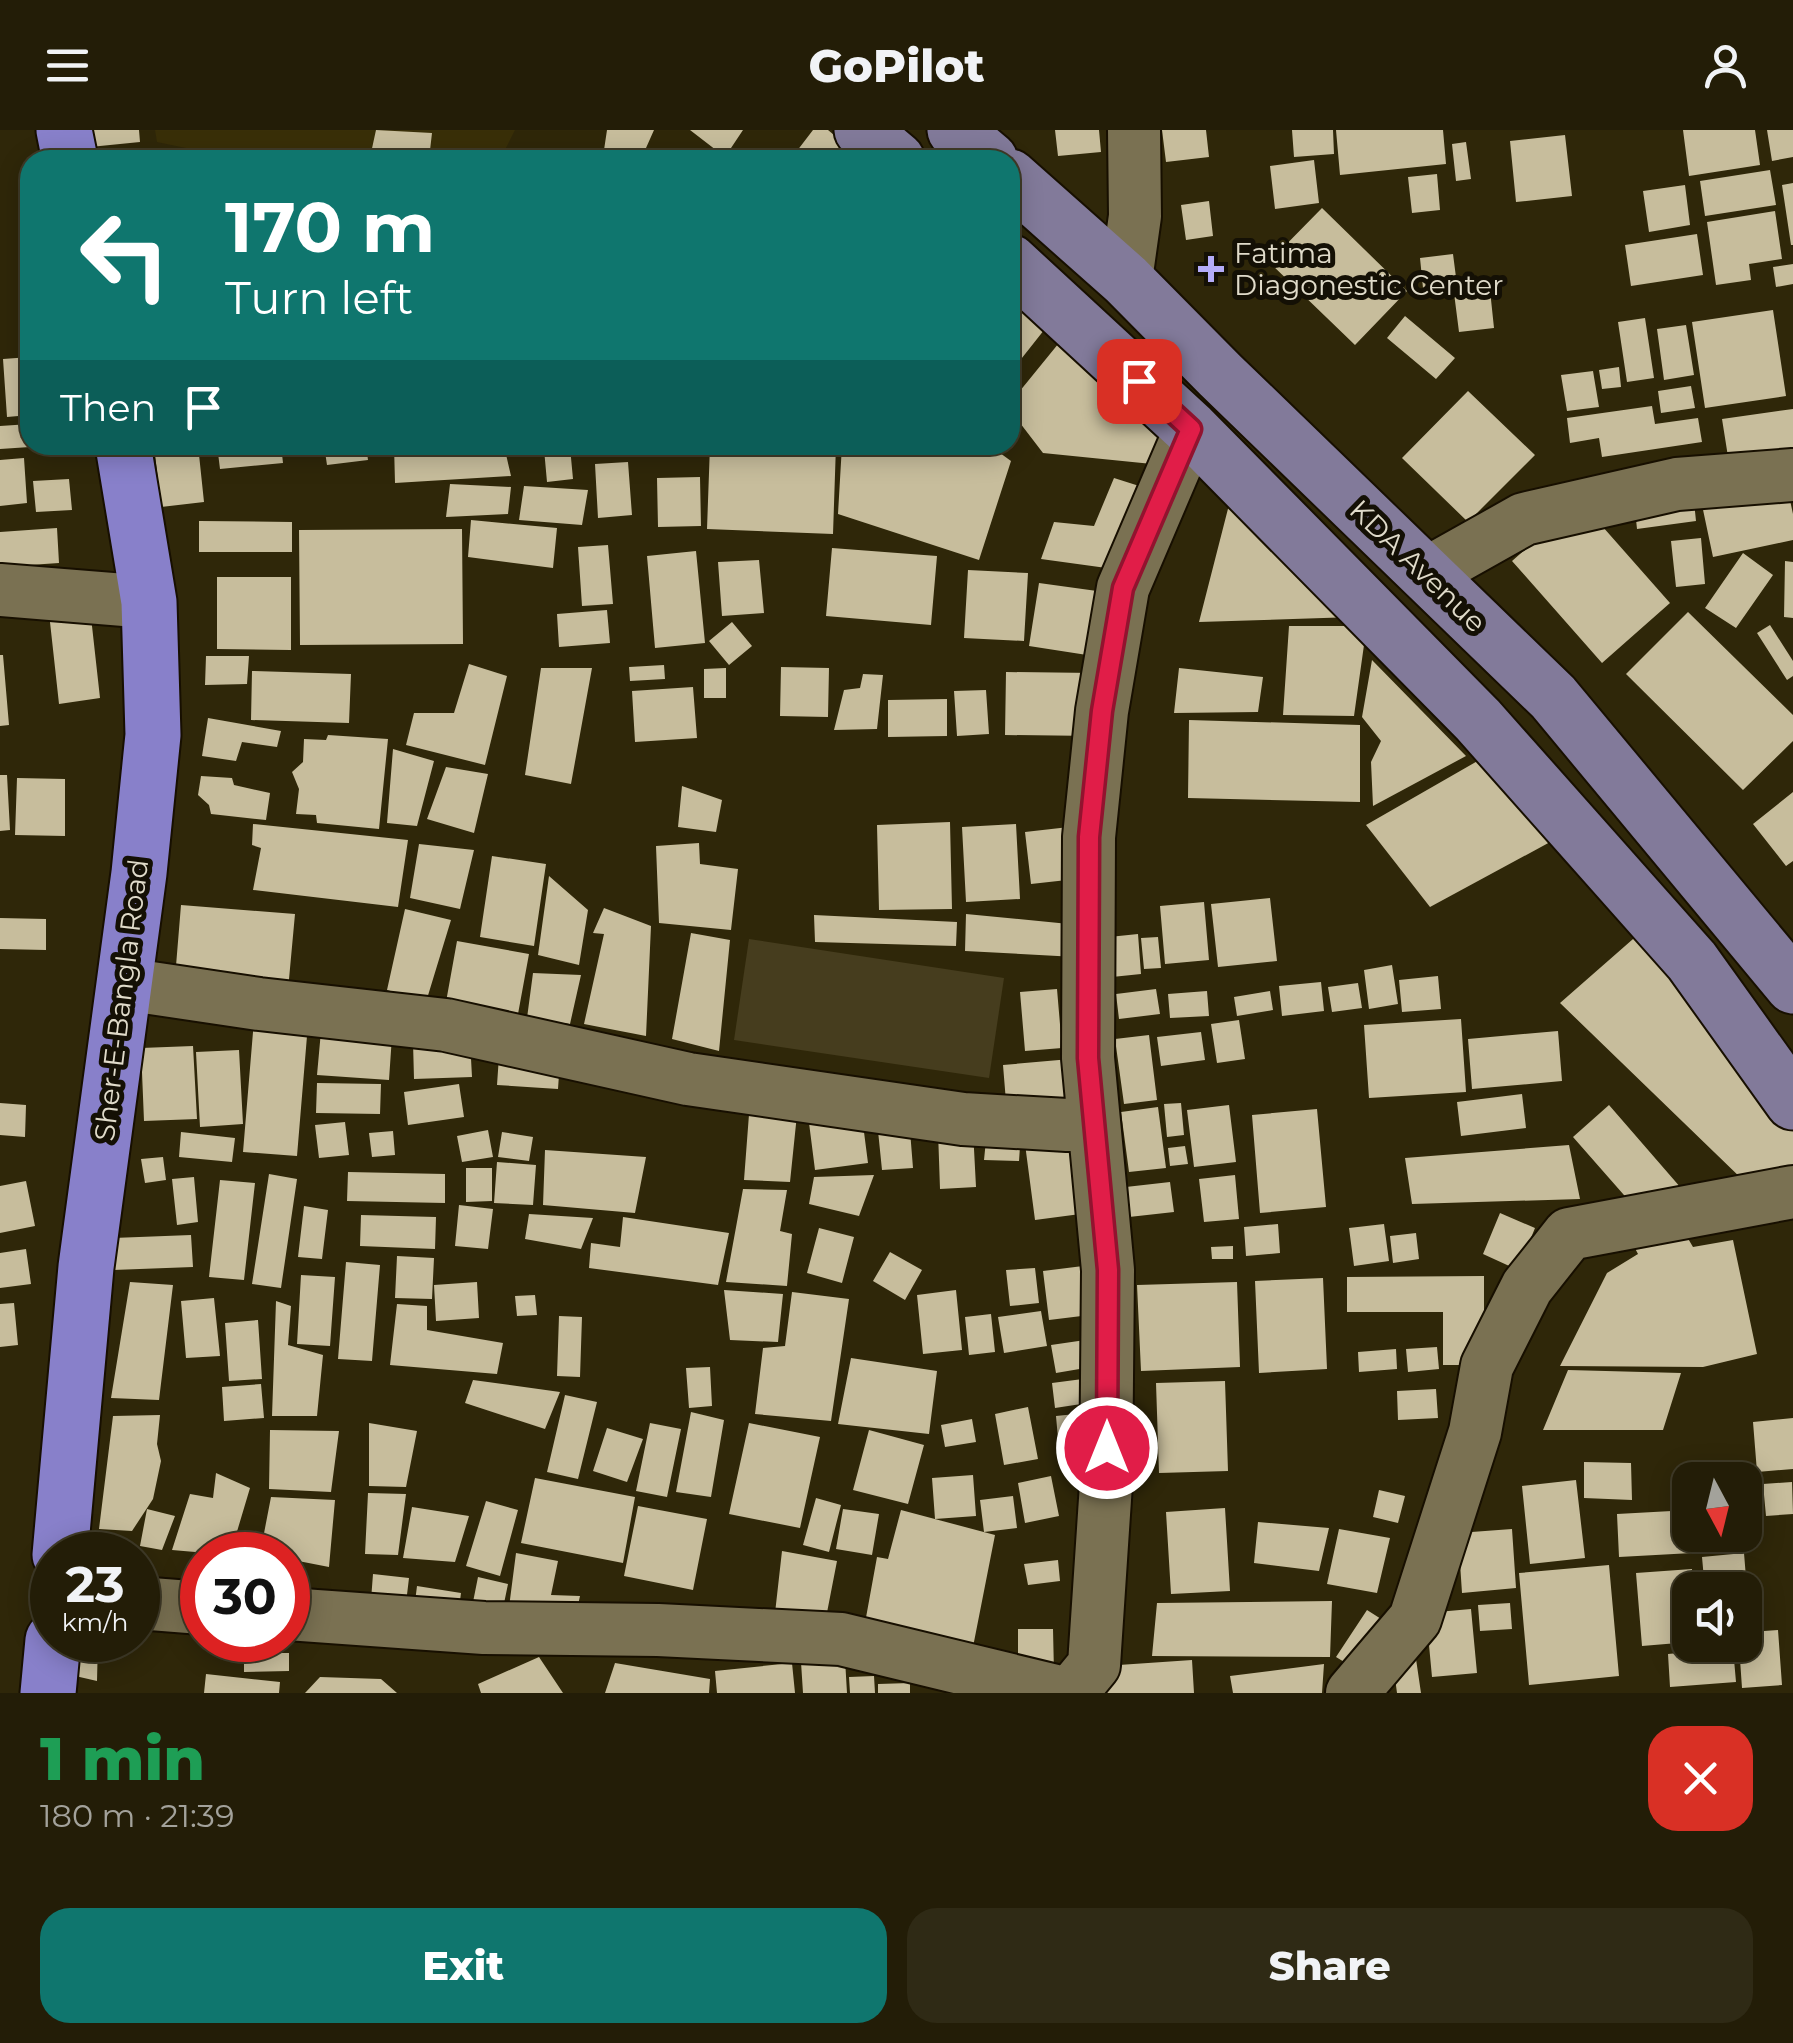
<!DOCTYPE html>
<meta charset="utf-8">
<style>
body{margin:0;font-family:Montserrat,sans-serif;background:#2f2a15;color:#f1f3f6;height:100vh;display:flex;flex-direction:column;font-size:38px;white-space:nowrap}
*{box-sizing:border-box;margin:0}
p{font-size:32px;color:#a3a29b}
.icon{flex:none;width:55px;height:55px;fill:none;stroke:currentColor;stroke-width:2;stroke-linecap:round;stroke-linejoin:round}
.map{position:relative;height:1563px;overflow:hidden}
.side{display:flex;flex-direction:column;background:#231d07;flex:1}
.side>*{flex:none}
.guide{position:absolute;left:20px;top:20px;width:1000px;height:305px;border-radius:30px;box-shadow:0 5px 25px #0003,0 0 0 2px #403b28;background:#0f766e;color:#fff;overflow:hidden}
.needle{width:65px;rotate:173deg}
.controls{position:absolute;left:1672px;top:1332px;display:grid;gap:20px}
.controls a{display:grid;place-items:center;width:90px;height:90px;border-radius:20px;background:#231d07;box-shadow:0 5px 25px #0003,0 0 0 2px #403b28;font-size:50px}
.speed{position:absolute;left:30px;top:1402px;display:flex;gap:20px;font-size:50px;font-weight:700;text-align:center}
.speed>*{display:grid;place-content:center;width:130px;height:130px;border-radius:50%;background:#231d07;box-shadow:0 5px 25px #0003,0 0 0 2px #403b28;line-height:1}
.speed small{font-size:25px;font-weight:400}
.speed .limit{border:15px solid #d22;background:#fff;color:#111}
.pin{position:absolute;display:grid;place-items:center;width:85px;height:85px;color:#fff;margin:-42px;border-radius:20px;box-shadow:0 5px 15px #0006}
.me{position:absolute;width:110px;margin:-55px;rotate:0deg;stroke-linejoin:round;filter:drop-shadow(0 0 8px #0008)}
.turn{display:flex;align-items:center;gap:35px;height:210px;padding:0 40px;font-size:45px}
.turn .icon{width:130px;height:130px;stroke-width:2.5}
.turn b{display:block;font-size:70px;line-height:85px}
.then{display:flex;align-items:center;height:95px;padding:0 40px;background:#0003;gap:20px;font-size:38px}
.round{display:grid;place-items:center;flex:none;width:105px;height:105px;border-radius:30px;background:#2f2a15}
.headline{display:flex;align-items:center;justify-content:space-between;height:170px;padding:0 40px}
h1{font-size:60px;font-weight:800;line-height:75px;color:#1e9e55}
.action{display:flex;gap:20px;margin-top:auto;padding:20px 40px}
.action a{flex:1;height:115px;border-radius:30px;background:#0f766e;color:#fff;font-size:40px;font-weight:800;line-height:115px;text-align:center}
.action a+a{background:#2f2a15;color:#f1f3f6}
header{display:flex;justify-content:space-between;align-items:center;height:130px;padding:0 40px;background:#231d07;font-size:45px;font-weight:800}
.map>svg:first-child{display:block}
.built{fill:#392f08}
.green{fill:#463d1e}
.building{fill:#c7bd9c}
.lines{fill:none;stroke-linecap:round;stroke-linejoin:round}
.minor-casing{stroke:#170f00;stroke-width:56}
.major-casing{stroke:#170f00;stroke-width:59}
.highway-casing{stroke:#170f00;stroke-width:59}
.minor{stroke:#7a7152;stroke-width:52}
.major{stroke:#827a9a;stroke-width:55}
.highway{stroke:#8880ca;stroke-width:55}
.route-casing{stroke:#92132f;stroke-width:25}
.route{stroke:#e11d48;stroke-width:18}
.poi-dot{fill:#b4acf9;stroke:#141005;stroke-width:4}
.labels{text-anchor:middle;stroke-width:10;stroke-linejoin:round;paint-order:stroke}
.poi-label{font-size:28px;fill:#e0dbca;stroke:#141005;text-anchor:start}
.street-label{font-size:28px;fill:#e0dbca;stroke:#141005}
</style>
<header><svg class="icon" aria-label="menu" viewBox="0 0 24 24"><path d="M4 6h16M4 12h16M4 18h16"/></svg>GoPilot<svg class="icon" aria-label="person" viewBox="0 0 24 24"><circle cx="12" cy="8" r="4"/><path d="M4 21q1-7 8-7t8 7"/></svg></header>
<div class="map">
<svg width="1793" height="1563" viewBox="0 0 1793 1563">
<rect width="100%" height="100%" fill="#2f2709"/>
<path class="built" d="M155,0H515L500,30H243L157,12Z"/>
<path class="green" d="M749,809L1004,848L989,948L734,910Z"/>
<path class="building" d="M88,0H139L140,12L90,17Z
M376,0L432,3L429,29L371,23Z
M607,0H654L642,27L604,20Z
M690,0H743L725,27Z
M813,0H828L864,30H790Z
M1055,0H1099L1101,22L1058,26Z
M1162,0H1206L1209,27L1166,32Z
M1292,0H1333L1334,24L1294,27Z
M1336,0H1443L1446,34L1340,45Z
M1683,0H1755L1760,35L1689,46Z
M1767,0H1793V27L1772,31Z
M1565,5L1572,66L1516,72L1510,11Z
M1466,12L1471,49L1456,51L1452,14Z
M1314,30L1319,73L1275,79L1270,36Z
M1770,40L1776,75L1705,86L1700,51Z
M1437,44L1440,80L1412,83L1408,47Z
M1793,53V115H1791L1782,55Z
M1685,55L1690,95L1649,102L1643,61Z
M1209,71L1213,106L1186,110L1181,75Z
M1322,78L1407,161L1355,215L1269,132Z
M1775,81L1782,129L1749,134L1751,150L1716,155L1707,92Z
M1697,104L1703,145L1631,156L1625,115Z
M1453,124L1457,155L1423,158L1420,128Z
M1793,134V154L1776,157L1773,137Z
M1010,154L1052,190L1010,243Z
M1490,160L1494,198L1459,202L1454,163Z
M1773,180L1786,266L1705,278L1692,192Z
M1405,186L1455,228L1436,249L1387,208Z
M1645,188L1654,248L1627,252L1618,192Z
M1686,195L1694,245L1664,250L1657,199Z
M1063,208L1174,314L1162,335L1043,323L1010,280V273Z
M30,227V285L7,287L3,229Z
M1619,237L1621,257L1602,259L1599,240Z
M1593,241L1599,277L1567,281L1561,245Z
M1691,256L1695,278L1661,283L1658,261Z
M1468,261L1535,325L1468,392L1402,328Z
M1652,276L1655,294L1698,288L1702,312L1602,327L1599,308L1570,313L1567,288Z
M1793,279V323L1729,333L1722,289Z
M30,294V317L0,319V296Z
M154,315H198L204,372L161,377Z
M217,315H281L283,333L220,339Z
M324,315H366L368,330L327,335Z
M394,315L505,320L511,346L395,353Z
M710,315H836L833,404L707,399Z
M842,315H989L1011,331L979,430L838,384Z
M570,317L573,349L547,352L544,319Z
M24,328L27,373L0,376V330Z
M628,332L632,385L598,388L595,334Z
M1783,338L1793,384V410L1713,427L1698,356Z
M700,347L701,396L658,397L657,348Z
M1114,348L1155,361L1121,440L1041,429L1054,392L1094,396Z
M69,349L72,380L36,382L33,351Z
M450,354L511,357L508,384L446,387Z
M524,356L588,360L582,395L519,390Z
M1693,362L1696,391L1637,399L1634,370Z
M1231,367L1354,487L1199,492Z
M1580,371L1670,473L1602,533L1512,431Z
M471,390L557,398L553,438L468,427Z
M199,391L292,392V422H199Z
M57,398L59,433L0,437V402Z
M462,399L463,514L300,515L299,400Z
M1701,408L1705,454L1676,457L1671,411Z
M608,415L613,474L582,476L578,417Z
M832,418L937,426L931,495L826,486Z
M696,421L705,513L655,518L647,426Z
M1743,423L1773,445L1736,498L1705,478Z
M759,430L764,483L722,486L718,432Z
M1785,431L1793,432V488L1784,487Z
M968,440L1028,443L1024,511L964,508Z
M217,447H291V520L217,519Z
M1039,453L1097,461L1087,525L1029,516Z
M90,478L100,568L59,574L49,483Z
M607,480L610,513L559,517L557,484Z
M1688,482L1793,585V611L1743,660L1626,544Z
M732,492L752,516L729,535L709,511Z
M1770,495L1793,531V546L1787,550L1757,503Z
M1289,496H1348L1364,515L1354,586L1283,585Z
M0,525H3L9,595L0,596Z
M206,526H249L247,554L205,555Z
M1372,530L1466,626L1373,676L1371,632L1381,611L1362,587Z
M469,534L507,546L485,635L406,615L414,583H454Z
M664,535L665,549L630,551L629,537Z
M781,537L829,538L828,587L780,586Z
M541,538H592L571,654L525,645Z
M726,538V568H704V539Z
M1179,538L1263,547L1258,582L1174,583Z
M252,541L351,544L349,593L251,590Z
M1006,542L1094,543V606L1005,605Z
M863,544L883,545L877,599L834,600L844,560L860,558Z
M693,557L697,608L635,612L632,561Z
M986,560L989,604L957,606L954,561Z
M947,569V606L888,607V570Z
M208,588L281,601L277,617L242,612L236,631L202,626Z
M1189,590L1360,595V672L1188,668Z
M328,605L388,609L379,699L317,693L316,685L296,684L299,659L292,642L303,632L304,609L326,610Z
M393,619L434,631L417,696L387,693Z
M1481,629L1552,711L1430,777L1366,695Z
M446,637L488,644L474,703L427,689Z
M0,645H7L10,700L0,701Z
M201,646L232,648L234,655L270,663L266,690L211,684L209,675L198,665Z
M17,648L65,649V706L15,705Z
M682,656L722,670L716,702L678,697Z
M1793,662V731L1786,736L1753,694Z
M950,692L952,779L879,780L877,695Z
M253,694L408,710L398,777L253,760L261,718L252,715Z
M1016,694L1020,769L966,772L962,697Z
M1069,697L1076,749L1031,754L1025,702Z
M699,713L700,734L738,739L731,800L659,793L656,716Z
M419,714L474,720L460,779L410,768Z
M492,726L546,734L534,816L480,807Z
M549,746L588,780L579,835L538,825Z
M1270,768L1277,831L1218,837L1211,774Z
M1204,772L1209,830L1165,834L1160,776Z
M181,775L295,784L288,860L175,848Z
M604,778L651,796L646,906L584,894L604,804L593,803Z
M405,779L451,790L426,872L387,860Z
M966,784L1079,795L1076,827L965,821Z
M814,785L957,792L956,816L815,812Z
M0,788L46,789V820L0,819Z
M1649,795L1793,993V1035L1745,1052L1560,873Z
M691,803L730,810L719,921L672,909Z
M1138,804L1141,844L1112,847L1109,807Z
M1158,807L1161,838L1144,839L1141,808Z
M457,811L529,824L518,884L446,872Z
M1392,835L1398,874L1369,879L1364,840Z
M533,843L581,845L570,894L527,888Z
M1438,846L1441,879L1402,882L1399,850Z
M1321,852L1324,881L1282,886L1279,856Z
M1358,853L1362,878L1332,882L1328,857Z
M1057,859L1062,918L1025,921L1020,862Z
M1156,859L1160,884L1119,889L1116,864Z
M1207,861L1209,886L1170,888L1168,864Z
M1270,861L1273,880L1237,886L1234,867Z
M1461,889L1466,962L1369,968L1364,895Z
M254,890L308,894L297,1026L243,1022Z
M1239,890L1245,929L1217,933L1211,894Z
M321,901L392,906L389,950L317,945Z
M1558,901L1562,951L1472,959L1468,909Z
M1201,902L1205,930L1161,936L1157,907Z
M1149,905L1157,970L1124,974L1115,909Z
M470,910L472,947L414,949L413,912Z
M193,916L197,989L144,991L141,918Z
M239,920L243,994L200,997L196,922Z
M499,926L560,930L558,959L497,955Z
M1082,928L1086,978L1007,984L1003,935Z
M317,953L381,954L380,984L316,983Z
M459,954L464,987L408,995L404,962Z
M751,958L799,965L790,1052L744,1050Z
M1522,964L1526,998L1461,1006L1457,972Z
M0,973L26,975L25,1007L0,1005Z
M1181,973L1184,1005L1167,1007L1164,974Z
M1229,975L1236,1032L1194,1037L1187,980Z
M1609,975L1681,1058L1645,1089L1573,1007Z
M1158,977L1166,1038L1129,1042L1121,982Z
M861,979L868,1033L815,1040L808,985Z
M1317,979L1326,1077L1260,1083L1252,985Z
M909,988L913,1038L882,1040L877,991Z
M345,992L349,1025L319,1028L315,995Z
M488,1000L493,1027L462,1032L457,1006Z
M973,1000L976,1057L940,1059L938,1001Z
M987,1000L1021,1002L1019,1031L984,1030Z
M393,1001L395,1025L372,1027L369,1003Z
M181,1002L235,1008L232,1032L179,1027Z
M502,1002L533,1007L529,1031L498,1027Z
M1078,1006L1088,1083L1035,1090L1025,1014Z
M1569,1015L1580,1069L1412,1074L1405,1028Z
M1185,1016L1188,1034L1170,1036L1168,1018Z
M545,1020L646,1027L635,1083L543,1075Z
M163,1027L166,1050L145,1053L141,1029Z
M497,1032L536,1035L533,1075L494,1073Z
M466,1038H492V1071L466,1072Z
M348,1042L445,1044V1073L347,1071Z
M269,1044L297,1049L281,1158L252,1154Z
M874,1045L859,1086L809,1074L814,1047Z
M1235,1045L1239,1089L1204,1092L1199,1049Z
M194,1047L198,1092L177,1095L172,1049Z
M220,1050L255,1053L244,1150L209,1147Z
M26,1051L35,1096L0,1103V1056Z
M1170,1052L1174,1082L1120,1088L1117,1058Z
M743,1059L787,1060L780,1101L792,1104L787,1156L726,1152Z
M459,1075L493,1079L488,1119L455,1116Z
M304,1076L328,1080L322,1129L298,1127Z
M1500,1083L1535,1098L1518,1140L1483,1124Z
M529,1084L593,1088L581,1119L525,1109Z
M361,1085L436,1087L435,1119L360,1116Z
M623,1087L729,1103L718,1155L589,1138L591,1113L620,1117Z
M1677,1090L1693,1117L1733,1110L1757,1224L1703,1237L1560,1236L1607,1143L1638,1124L1628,1105Z
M1278,1094L1280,1123L1246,1126L1244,1097Z
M1384,1094L1389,1131L1354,1136L1349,1098Z
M819,1098L854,1107L842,1153L807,1143Z
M1416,1103L1419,1129L1393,1133L1390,1106Z
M191,1105L193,1137L113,1140V1108Z
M1233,1116V1129H1212L1211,1117Z
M26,1119L31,1154L0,1158V1123Z
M890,1122L922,1140L905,1170L873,1151Z
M397,1126L434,1128L432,1169L395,1168Z
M346,1132L380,1135L372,1231L338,1229Z
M1091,1135L1098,1184L1049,1190L1043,1141Z
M1035,1138L1039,1173L1010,1176L1006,1140Z
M301,1145L335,1147L330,1216L297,1214Z
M1484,1146V1235H1443V1182H1347V1147Z
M1323,1148L1327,1239L1259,1243L1255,1151Z
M130,1152L173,1155L159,1270L111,1268Z
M477,1152L479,1188L436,1191L434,1155Z
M1237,1152L1240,1237L1141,1241L1137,1155Z
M724,1160L783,1164L778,1212L730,1210Z
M956,1160L962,1220L923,1224L917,1165Z
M792,1162L849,1169L831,1291L755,1284L763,1218L785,1216Z
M535,1165L537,1185L517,1186L515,1166Z
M214,1168L220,1226L186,1228L181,1171Z
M276,1171L291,1176L288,1215L323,1225L317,1286H272Z
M14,1173L18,1215L0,1217V1174Z
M397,1174L427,1176V1200L503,1213L497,1244L390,1235Z
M1041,1181L1047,1216L1004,1223L998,1187Z
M991,1184L995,1222L969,1225L965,1187Z
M559,1186L582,1187L580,1247L557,1246Z
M258,1190L262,1249L229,1251L225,1193Z
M1099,1208L1103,1235L1056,1243L1051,1215Z
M1437,1217L1439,1239L1408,1242L1406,1219Z
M1396,1219L1397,1239L1359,1242L1358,1222Z
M851,1228L937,1241L929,1304L838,1294Z
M710,1237L712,1276L689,1278L686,1238Z
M1568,1240L1681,1243L1663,1300H1543Z
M1098,1247L1101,1271L1055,1278L1052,1253Z
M473,1250L560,1262L545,1299L465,1273Z
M1225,1251L1228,1341L1159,1343L1156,1253Z
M261,1254L264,1288L224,1291L222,1257Z
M1436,1259L1438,1288L1398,1290L1397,1261Z
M565,1265L597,1272L578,1349L547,1342Z
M1028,1277L1038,1329L1004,1335L995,1284Z
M691,1282L724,1290L711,1367L676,1362Z
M1095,1282L1099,1327L1060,1331L1056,1286Z
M160,1285L157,1314L161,1331L153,1369L132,1401L99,1399L113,1286Z
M1793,1288V1339L1757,1342L1753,1292Z
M972,1289L976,1312L945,1317L941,1295Z
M369,1293L417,1301L406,1357L369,1356Z
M650,1293L681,1299L667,1367L636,1361Z
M749,1293L820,1307L800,1398L729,1384Z
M607,1298L643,1309L627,1352L593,1341Z
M270,1300L339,1301L331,1362L269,1359Z
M869,1300L924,1315L908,1374L853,1360Z
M1584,1332L1631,1333L1632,1370L1584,1368Z
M216,1343L250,1358L230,1425L172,1420L190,1364L213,1368Z
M973,1345L976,1386L935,1389L932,1348Z
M1051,1346L1059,1386L1025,1393L1018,1353Z
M535,1348L635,1367L623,1433L521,1413Z
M1576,1350L1585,1428L1530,1434L1522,1356Z
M1792,1352L1793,1384L1766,1386L1763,1354Z
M1379,1360L1405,1366L1398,1393L1373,1387Z
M368,1363L406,1364L398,1425L365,1424Z
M1013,1366L1017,1398L984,1402L980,1370Z
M271,1367L335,1370L329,1437L288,1429V1425L260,1424Z
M816,1368L841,1375L829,1422L803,1415Z
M486,1371L518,1380L500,1446L466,1436Z
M638,1376L707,1389L693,1460L624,1446Z
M412,1377L469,1386L455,1432L403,1428Z
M1225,1378L1230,1461L1171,1464L1166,1382Z
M147,1379L175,1386L162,1420L140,1416Z
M843,1379L879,1384L872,1425L836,1419Z
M901,1380L995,1405L972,1522L863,1504L877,1427L888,1429Z
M1690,1380V1405H1747V1420L1619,1427L1617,1384Z
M1258,1392L1329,1398L1319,1441L1254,1433Z
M1339,1399L1390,1408L1377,1463L1327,1454Z
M1512,1399L1516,1458L1462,1463L1458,1403Z
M782,1421L837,1431L824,1498L774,1492Z
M516,1423L558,1431L551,1465L580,1466L575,1489L508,1485Z
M1744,1423L1747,1460H1705L1702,1427Z
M1058,1430L1060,1451L1028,1455L1024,1434Z
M1609,1435L1619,1546L1529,1555L1519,1443Z
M1692,1439L1690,1512L1642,1516L1636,1443Z
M373,1444L409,1448L406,1473L371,1470Z
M478,1447L508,1454L501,1488L471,1482Z
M417,1456L461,1463L458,1486L414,1480Z
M50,1458H52V1510H98L97,1551L45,1539Z
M1332,1471L1330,1527L1152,1526L1157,1473Z
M1745,1471H1748L1750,1502L1778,1500L1782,1555L1742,1558L1739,1515H1745Z
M1510,1473L1512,1499L1480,1501L1478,1475Z
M1471,1479L1477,1543L1432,1547L1426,1483Z
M1367,1480L1389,1494L1359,1541L1336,1527Z
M1018,1499H1053L1054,1543H1018Z
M1733,1518L1736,1552L1670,1557L1668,1524Z
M244,1523H289V1541L244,1542Z
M539,1527L563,1563H481L478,1554Z
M845,1529L847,1563H803L801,1532Z
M1416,1529L1421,1563H1397L1393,1533Z
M1192,1530L1194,1563H1105L1104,1536Z
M615,1533L710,1549L709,1563H605Z
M792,1533L795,1563H717L715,1541Z
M1324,1534L1322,1563H1233L1230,1546Z
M206,1544L280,1552L279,1563H204Z
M874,1546L875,1563H850L849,1547Z
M320,1547L381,1549L397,1563H305Z
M910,1553V1563H878V1554Z"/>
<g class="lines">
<defs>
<path id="minor" d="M1126,150L1135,86L1134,0
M1426,444L1524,389L1677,354L1793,345
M0,460L149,472
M124,854L259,874L446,895L688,949L963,989L1067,995L1094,991
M138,1473L202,1478
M288,1484L484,1498L658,1500L841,1509L1064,1563
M1071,1563L1094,1535L1106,1354L1108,1140L1088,928L1089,707L1102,581L1123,458L1191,299
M1352,1563L1415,1489L1475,1302L1487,1236L1527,1157L1569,1104L1793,1062"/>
<path id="major" d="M862,0L897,30
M955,0L990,30
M1010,47L1126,150L1220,245L1553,567L1793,856
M1010,132L1191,299L1478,590L1692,831L1793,972"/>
<path id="highway" d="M64,0L70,30
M60,1425L86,1137L139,743L153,605L149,472L123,315
M48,1563L53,1510"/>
</defs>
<use href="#minor" class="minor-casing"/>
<use href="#major" class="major-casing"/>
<use href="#highway" class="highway-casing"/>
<use href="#minor" class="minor"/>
<use href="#major" class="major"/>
<use href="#highway" class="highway"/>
</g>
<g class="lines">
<defs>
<path id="route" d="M1107,1318L1108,1140L1088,928L1089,707L1102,581L1123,458L1191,299L1139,251"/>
</defs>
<use href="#route" class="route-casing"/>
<use href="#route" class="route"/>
</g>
<path class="poi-dot" d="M1206 124h10v10h10v10h-10v10h-10v-10h-10v-10h10z"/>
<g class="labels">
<g class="poi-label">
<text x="1234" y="133">Fatima<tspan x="1234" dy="32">Diagonestic Center</tspan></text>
</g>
<g class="street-label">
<text transform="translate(1418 436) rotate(44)" y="10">KDA Avenue</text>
<text transform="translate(121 870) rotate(-83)" y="10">Sher-E-Bangla Road</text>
</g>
</g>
</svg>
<div class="controls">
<a><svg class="needle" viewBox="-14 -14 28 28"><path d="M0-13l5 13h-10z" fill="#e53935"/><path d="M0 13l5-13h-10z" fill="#a3a29b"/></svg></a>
<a><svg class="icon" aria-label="sound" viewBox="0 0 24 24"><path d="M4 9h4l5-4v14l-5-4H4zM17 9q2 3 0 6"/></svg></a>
</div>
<div class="speed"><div>23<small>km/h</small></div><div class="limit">30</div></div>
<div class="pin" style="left:1139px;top:251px;background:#d93025"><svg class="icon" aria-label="arrive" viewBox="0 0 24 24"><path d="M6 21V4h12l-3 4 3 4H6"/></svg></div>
<svg class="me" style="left:1107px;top:1318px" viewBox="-20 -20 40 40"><circle r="17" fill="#e11d48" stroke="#fff" stroke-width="3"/><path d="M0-11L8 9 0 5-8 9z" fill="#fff"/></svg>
<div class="guide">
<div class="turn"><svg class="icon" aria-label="left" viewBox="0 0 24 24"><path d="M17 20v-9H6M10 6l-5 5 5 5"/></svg><div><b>170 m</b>Turn left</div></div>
<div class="then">Then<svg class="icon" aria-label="arrive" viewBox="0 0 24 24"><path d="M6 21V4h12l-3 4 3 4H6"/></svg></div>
</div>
</div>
<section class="side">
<div class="headline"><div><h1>1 min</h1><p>180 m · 21:39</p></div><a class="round" style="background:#d93025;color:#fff"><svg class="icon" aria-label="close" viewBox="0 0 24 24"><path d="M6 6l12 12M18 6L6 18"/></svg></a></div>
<div class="action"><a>Exit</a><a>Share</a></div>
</section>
